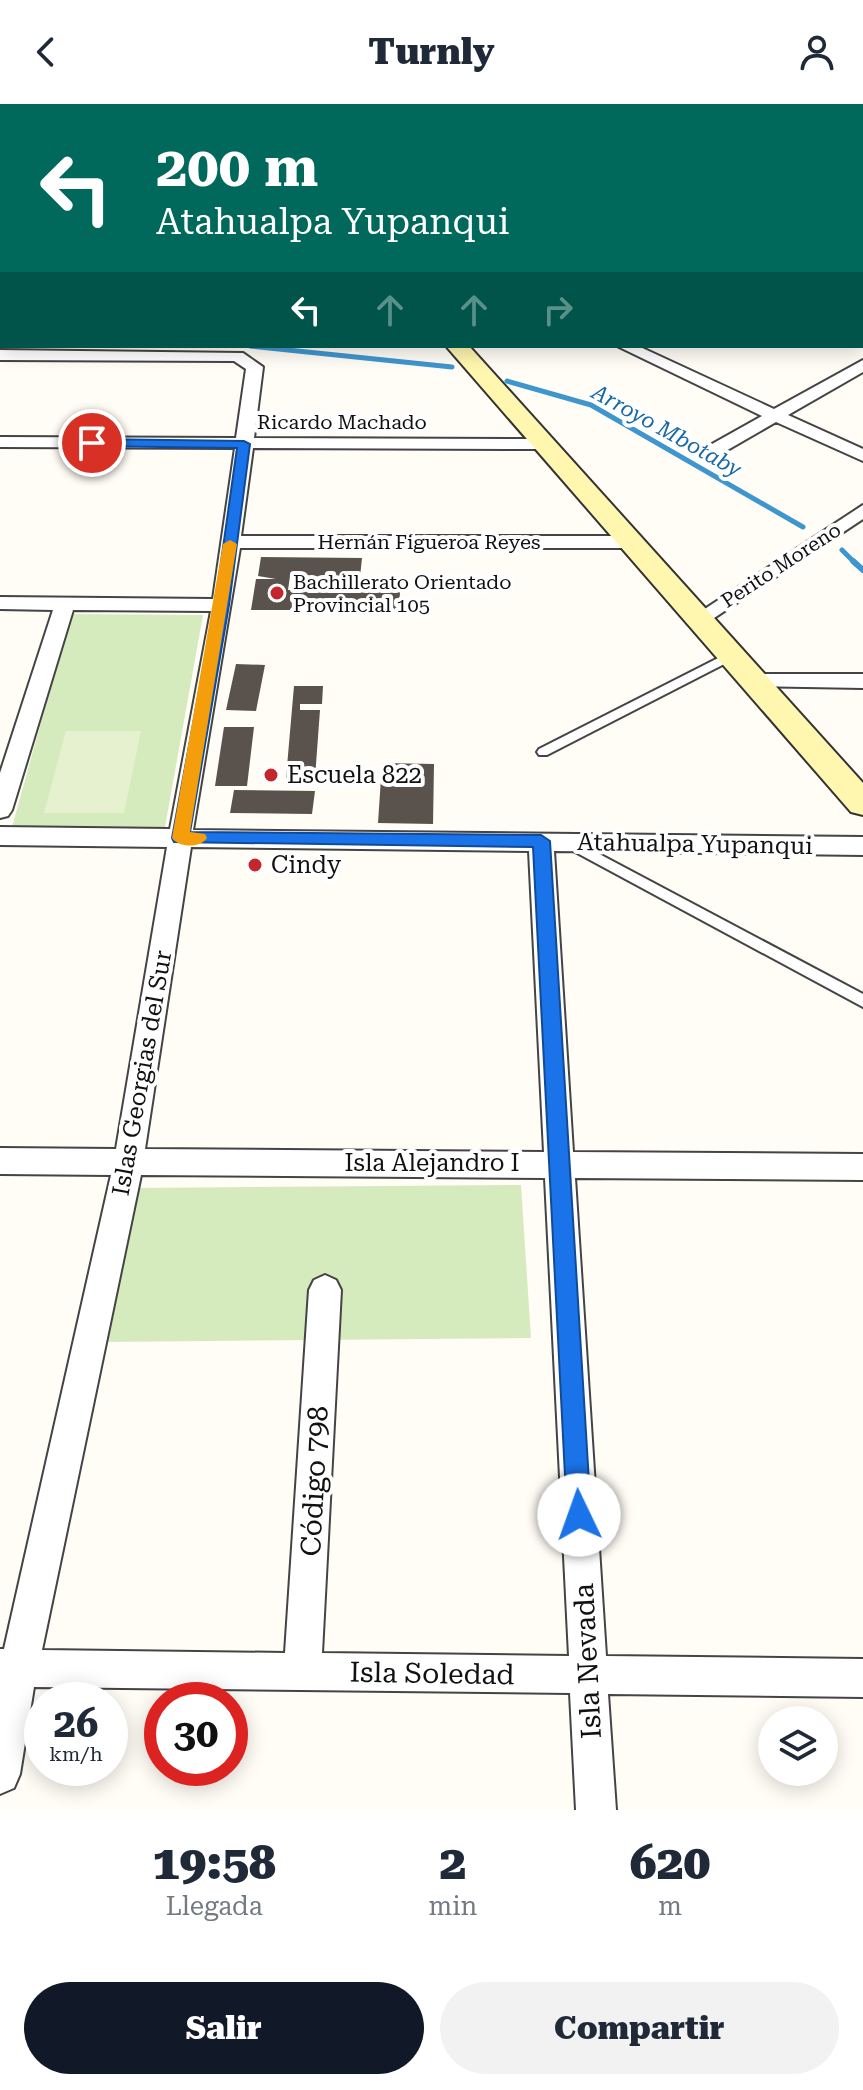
<!DOCTYPE html>
<html lang="es">
<meta charset="utf-8">
<style>
body{margin:0;font-family:"Roboto Serif",serif;background:#f2f2f3;color:#1f2937;height:100vh;display:flex;flex-direction:column;font-size:30px;white-space:nowrap}
*{box-sizing:border-box;margin:0}
p{font-size:26px;color:#747a83}
.icon{flex:none;width:44px;height:44px;fill:none;stroke:currentColor;stroke-width:2;stroke-linecap:round;stroke-linejoin:round}
.map{position:relative;height:1706px;overflow:hidden}
.sheet{display:flex;flex-direction:column;background:#fff;flex:1}
.sheet>*{flex:none}
.top-card{position:absolute;left:0px;top:0px;width:864px;height:244px;box-shadow:0 4px 20px #0003;background:#00695c;color:#fff;overflow:hidden}
.fabs{position:absolute;left:758px;top:1602px;display:grid;gap:16px}
.fabs a{display:grid;place-items:center;width:80px;height:80px;border-radius:50%;background:#fff;box-shadow:0 4px 20px #0003;font-size:40px}
.speed{position:absolute;left:24px;top:1578px;display:flex;gap:16px;font-size:40px;font-weight:700;text-align:center}
.speed>*{display:grid;place-content:center;width:104px;height:104px;border-radius:50%;background:#fff;box-shadow:0 4px 20px #0003;line-height:1}
.speed small{font-size:20px;font-weight:400}
.speed .limit{border:12px solid #d22;background:#fff;color:#111}
.pin{position:absolute;display:grid;place-items:center;width:68px;height:68px;color:#fff;margin:-34px;border:4px solid #fff;border-radius:50%;box-shadow:0 2px 8px #0007}
.me{position:absolute;width:88px;margin:-44px;rotate:357deg;stroke-linejoin:round;filter:drop-shadow(0 0 6px #0008)}
.turn{display:flex;align-items:center;gap:28px;height:168px;padding:0 24px;font-size:36px}
.turn .icon{width:104px;height:104px;stroke-width:2.5}
.turn b{display:block;font-size:56px;line-height:68px}
.lanes{display:flex;align-items:center;height:76px;padding:0 24px;background:#0003;justify-content:center;gap:40px;direction:ltr}
.lanes .off{opacity:.35}
.eta{display:flex;justify-content:space-evenly;align-items:center;height:136px;text-align:center}
.eta b{font-size:48px;font-weight:800;line-height:56px}
.cta{display:flex;gap:16px;margin-top:auto;padding:16px 24px}
.cta a{flex:1;height:92px;border-radius:48px;background:#111827;color:#fff;font-size:32px;font-weight:800;line-height:92px;text-align:center}
.cta a+a{background:#f2f2f3;color:#1f2937}
header{display:flex;justify-content:space-between;align-items:center;height:104px;padding:0 24px;background:#fff;font-size:36px;font-weight:800}
.map>svg:first-child{display:block}
.green{fill:#d5ebbd}
.pitch{fill:#e6f2cf}
.lines{fill:none;stroke-linecap:round;stroke-linejoin:round}
.stream-far1{stroke:#3f96cf;stroke-width:5}
.stream{stroke:#3f96cf;stroke-width:6}
.building{fill:#5a524d}
.lane-casing{stroke:#444;stroke-width:4}
.street-casing{stroke:#444;stroke-width:4}
.secondary-casing{stroke:#333;stroke-width:4}
.lane{fill:#fff;fill-rule:evenodd}
.street{fill:#fff;fill-rule:evenodd}
.secondary{fill:#fff6b0;fill-rule:evenodd}
.route{fill:#1a73e8;stroke:#114b97;stroke-width:2}
.slow{fill:#f59e0b}
.poi-dot{fill:#c4262e;stroke:#fff;stroke-width:3}
.labels{text-anchor:middle;stroke-width:8;stroke-linejoin:round;paint-order:stroke}
.far-street-label{font-size:20px;fill:#111;stroke:#fff}
.far-poi-label{font-size:20px;fill:#111;stroke:#fff;text-anchor:start}
.far-water-label{font-size:22px;font-style:italic;fill:#1768a6;stroke:#fff}
.poi-label{font-size:24px;fill:#111;stroke:#fff;text-anchor:start}
.street-label{font-size:24px;fill:#111;stroke:#fff}
.near-street-label{font-size:28px;fill:#111;stroke:#fff}
</style>
<header><svg class="icon" aria-label="back" viewBox="0 0 24 24"><path d="M15 5l-7 7 7 7"/></svg>Turnly<svg class="icon" aria-label="person" viewBox="0 0 24 24"><circle cx="12" cy="8" r="4"/><path d="M4 21q1-7 8-7t8 7"/></svg></header>
<div class="map">
<svg width="863" height="1706" viewBox="0 0 863 1706">
<rect width="100%" height="100%" fill="#fffdf5"/>
<path class="green" d="M71,510L203,511L165,723H12Z
M521,1081L531,1234L108,1238L131,1084Z"/>
<path class="pitch" d="M66,627H141L124,709H44Z"/>
<g class="lines">
<path class="stream-far1" d="M250,242L452,263
M507,277L591,301L803,423
M842,446L855,459"/>
<path class="stream" d="M853,457L863,466"/>
</g>
<path class="building" d="M261,453L362,454L360,473L290,472L288,486L400,488L399,507H339L340,495L332,494L331,506H251L256,475H276L258,472Z
M236,560L265,561L256,607L226,606Z
M294,582H323L322,600H300V606H320L315,674H286Z
M224,623H254L247,682H215Z
M382,659L434,660L433,720L378,719Z
M234,686L315,687L312,710L230,709Z"/>
<g class="lines">
<defs>
<path id="lane" d="M730,548L736,552L734,555L547,651H539L537,648L539,645Z
M571,735L863,890V903L566,743L564,740L566,737Z"/>
<path id="street" d="M87,0H99L100,2H88Z
M364,0H381L363,2Z
M406,0H422L423,2H407Z
M528,0H544L545,2H529Z
M628,0H644L627,2Z
M0,27H2V35H0Z
M0,100H2V108H0Z
M862,131H863V139H862Z
M2,210V221L0,222V211Z
M862,229H863V239H862Z
M617,242H638L774,305L863,256V268L788,311L863,345V357L776,318L724,348H712V340L762,312Z
M0,246L243,249L263,263L254,334L540,335L549,340L540,345L253,344L241,432H628L638,438L628,444H240L193,726L863,733V751L554,747L573,1048L863,1050V1076L575,1074L606,1552L863,1555V1593L608,1590L616,1706H576L570,1589L34,1583L20,1670L14,1684L0,1690V1545H4L111,1071L0,1070V1044L116,1045L167,743L0,741V723L170,725L211,507L73,506L12,706L8,712L0,714V669L53,506L0,505V493L213,495L235,344L0,343V333L236,334L246,265L234,257L0,256ZM191,743L529,747L544,1048L145,1045ZM141,1071L545,1074L569,1552L322,1549L341,1186L336,1176L325,1171L314,1176L309,1186L285,1549L42,1546Z
M863,401V415L705,520L698,522L688,516Z
M753,570H863V584L745,582L742,577L745,572Z"/>
<path id="secondary" d="M227,0H245L247,2H229Z
M446,242H469L863,679V711L851,708Z"/>
</defs>
<use href="#lane" class="lane-casing"/>
<use href="#street" class="street-casing"/>
<use href="#secondary" class="secondary-casing"/>
<use href="#lane" class="lane"/>
<use href="#street" class="street"/>
<use href="#secondary" class="secondary"/>
</g>
<path class="route" d="M92,335L244,337L250,340L229,501L190,728L541,731L550,737L591,1411L587,1420L579,1423L570,1420L567,1411L533,743L174,738L172,734L215,501L237,344L87,342V336Z"/>
<path class="slow" d="M230,436L237,440L190,728L205,730L207,734C201,744 179,744 172,734L223,440Z"/>
<g class="poi-dot">
<circle cx="277" cy="489" r="8"/>
<circle cx="271" cy="671" r="8"/>
<circle cx="255" cy="761" r="8"/>
</g>
<g class="labels">
<g class="far-street-label">
<text x="342" y="325">Ricardo Machado</text>
<text x="429" y="445">Hernán Figueroa Reyes</text>
<text transform="translate(781 461) rotate(-33)" y="7">Perito Moreno</text>
</g>
<g class="far-poi-label">
<text x="293" y="485">Bachillerato Orientado<tspan x="293" dy="23">Provincial 105</tspan></text>
</g>
<g class="far-water-label">
<text transform="translate(667 326) rotate(29)" y="8">Arroyo Mbotaby</text>
</g>
<g class="poi-label">
<text x="287" y="679">Escuela 822</text>
<text x="271" y="769">Cindy</text>
</g>
<g class="street-label">
<text transform="translate(695 740) rotate(1)" y="8">Atahualpa Yupanqui</text>
<text transform="translate(142 969) rotate(-80)" y="8">Islas Georgias del Sur</text>
<text x="432" y="1067">Isla Alejandro I</text>
</g>
<g class="near-street-label">
<text transform="translate(314 1377) rotate(-87)" y="10">Código 798</text>
<text transform="translate(587 1557) rotate(-93)" y="10">Isla Nevada</text>
<text transform="translate(432 1569) rotate(1)" y="10">Isla Soledad</text>
</g>
</g>
</svg>
<div class="fabs">
<a><svg class="icon" aria-label="layers" viewBox="0 0 24 24"><path d="M12 4l9 5-9 5-9-5zM3 14l9 5 9-5"/></svg></a>
</div>
<div class="speed"><div>26<small>km/h</small></div><div class="limit">30</div></div>
<div class="pin" style="left:92px;top:339px;background:#d93025"><svg class="icon" aria-label="arrive" viewBox="0 0 24 24"><path d="M6 21V4h12l-3 4 3 4H6"/></svg></div>
<svg class="me" style="left:579px;top:1411px" viewBox="-20 -20 40 40"><circle r="19" fill="#fff"/><path d="M0-13L10 11 0 6-10 11z" fill="#1a73e8"/></svg>
<div class="top-card">
<div class="turn"><svg class="icon" aria-label="left" viewBox="0 0 24 24"><path d="M17 20v-9H6M10 6l-5 5 5 5"/></svg><div><b>200 m</b>Atahualpa Yupanqui</div></div>
<div class="lanes"><svg class="icon" aria-label="left" viewBox="0 0 24 24"><path d="M17 20v-9H6M10 6l-5 5 5 5"/></svg><svg class="icon off" aria-label="ahead" viewBox="0 0 24 24"><path d="M12 20V5M6 11l6-6 6 6"/></svg><svg class="icon off" aria-label="ahead" viewBox="0 0 24 24"><path d="M12 20V5M6 11l6-6 6 6"/></svg><svg class="icon off" aria-label="right" viewBox="0 0 24 24"><path d="M7 20v-9h11M14 6l5 5-5 5"/></svg></div>
</div>
</div>
<section class="sheet">
<div class="eta">
<div><b>19:58</b><p>Llegada</p></div>
<div><b>2</b><p>min</p></div>
<div><b>620</b><p>m</p></div>
</div>
<div class="cta"><a>Salir</a><a>Compartir</a></div>
</section>
